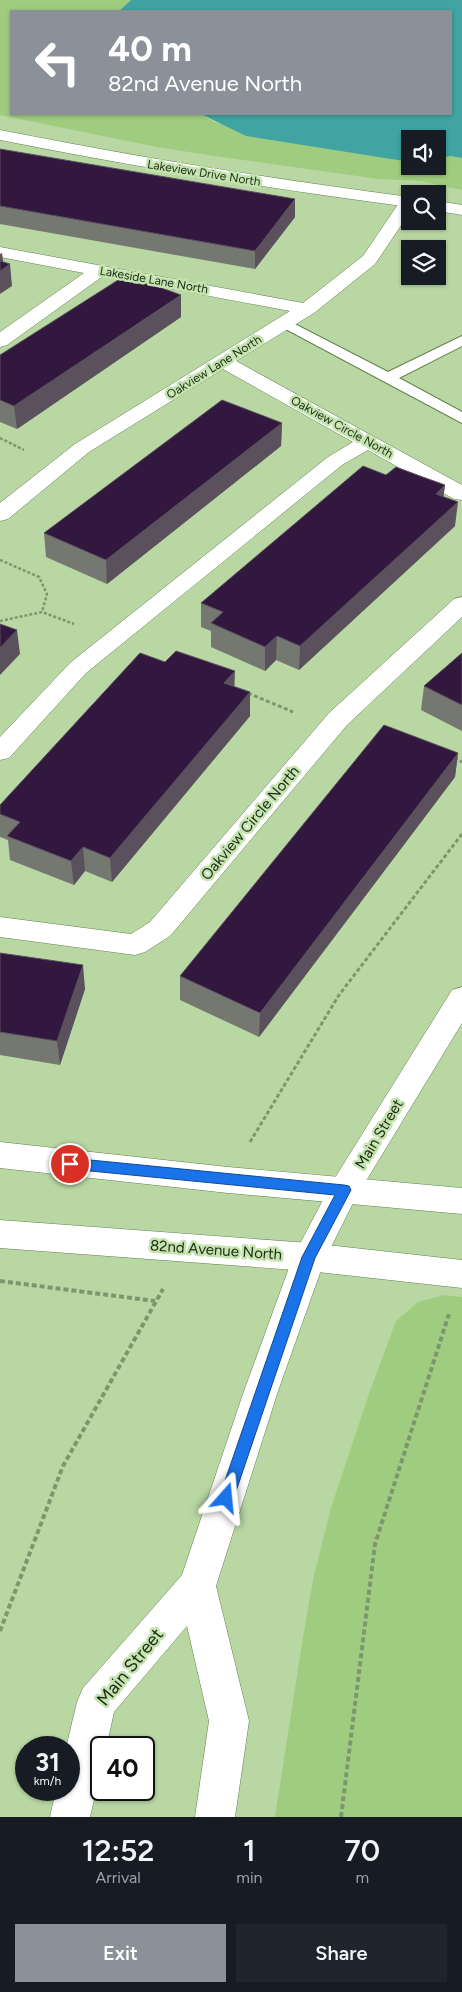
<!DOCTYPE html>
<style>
body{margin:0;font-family:Figtree,sans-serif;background:#20242c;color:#f1f3f6;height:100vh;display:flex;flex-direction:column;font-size:19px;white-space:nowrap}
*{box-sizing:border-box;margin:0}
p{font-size:16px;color:#9ea1a6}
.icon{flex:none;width:28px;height:28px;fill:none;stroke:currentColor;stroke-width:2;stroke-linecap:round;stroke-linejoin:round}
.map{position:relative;height:1817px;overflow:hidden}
.panel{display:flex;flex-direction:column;background:#171b24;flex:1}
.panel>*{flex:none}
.banner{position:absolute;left:10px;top:10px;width:442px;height:105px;border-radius:0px;box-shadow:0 1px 4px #0004;background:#8c9099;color:#fff;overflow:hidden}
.tools{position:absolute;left:401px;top:130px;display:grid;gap:10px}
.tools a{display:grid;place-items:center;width:45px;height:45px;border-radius:0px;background:#171b24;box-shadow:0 1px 4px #0004;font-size:25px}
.speed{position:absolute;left:15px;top:1736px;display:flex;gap:10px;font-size:25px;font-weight:700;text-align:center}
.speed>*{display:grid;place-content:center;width:65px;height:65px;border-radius:50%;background:#171b24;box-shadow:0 1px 4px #0004;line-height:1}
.speed small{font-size:12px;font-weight:400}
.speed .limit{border:2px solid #111;border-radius:8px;background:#fff;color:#111}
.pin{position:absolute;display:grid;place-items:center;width:42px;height:42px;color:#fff;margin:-21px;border:2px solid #fff;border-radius:50%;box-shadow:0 1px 5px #0007}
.me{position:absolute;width:55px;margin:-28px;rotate:18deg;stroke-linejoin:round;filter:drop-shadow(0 0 4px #0008)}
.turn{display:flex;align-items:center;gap:18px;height:105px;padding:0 15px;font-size:22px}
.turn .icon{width:65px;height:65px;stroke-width:2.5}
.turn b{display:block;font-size:35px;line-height:42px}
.eta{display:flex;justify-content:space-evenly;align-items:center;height:85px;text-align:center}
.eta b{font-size:30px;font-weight:600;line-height:35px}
.button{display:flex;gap:10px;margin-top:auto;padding:10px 15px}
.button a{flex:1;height:58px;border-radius:0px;background:#8c9099;color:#fff;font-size:20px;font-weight:600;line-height:58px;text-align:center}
.button a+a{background:#20242c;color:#f1f3f6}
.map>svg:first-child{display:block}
.green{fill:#9fcc7e}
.water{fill:#41a4a2}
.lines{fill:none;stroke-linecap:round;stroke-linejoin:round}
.lane-casing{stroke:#658151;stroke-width:2}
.street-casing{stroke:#658151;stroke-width:1}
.secondary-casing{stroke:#658151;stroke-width:1}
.path-far2{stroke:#7e966e;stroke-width:2.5;stroke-dasharray:3 2;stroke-linecap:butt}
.path-far1{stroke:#7e966e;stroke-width:3;stroke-dasharray:4 2.5;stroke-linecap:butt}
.path{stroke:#7e966e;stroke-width:4;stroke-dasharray:5 3;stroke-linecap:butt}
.lane{fill:#fff;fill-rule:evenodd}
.street{fill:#fff;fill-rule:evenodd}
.secondary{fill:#fff;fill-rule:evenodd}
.wall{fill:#757771}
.shaded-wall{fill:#5a515d}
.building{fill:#32173f;stroke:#5a515d}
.route{fill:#1a73e8;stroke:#114b97}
.labels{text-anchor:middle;stroke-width:5;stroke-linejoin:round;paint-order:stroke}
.far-street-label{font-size:12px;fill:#1e2915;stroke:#c4e4af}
.street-label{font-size:15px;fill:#1e2915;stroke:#c4e4af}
.near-street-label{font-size:18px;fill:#1e2915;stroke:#c4e4af}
</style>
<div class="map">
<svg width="462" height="1817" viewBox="0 0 462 1817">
<rect width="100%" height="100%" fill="#b8d7a3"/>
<path class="green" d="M0,0H131L119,11H11V114H201L214,122L410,162V166H438V159L450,156L462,158V190L421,181L379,179L221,157L157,147L0,115Z
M444,1295L462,1297V1817H275L302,1644L313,1580L331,1508L370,1391L396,1321L418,1302Z"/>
<path class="water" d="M131,0H462V158L450,156L438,159V139H410V162L246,136L201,114H451V11H119Z"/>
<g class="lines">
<defs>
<path id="lane" d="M285,319L388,372L462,336V346L399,378L462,412V423L280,326L278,323L280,320Z"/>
<path id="street" d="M410,196V212L375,264L314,313L236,361L462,485V500L454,499L368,450L342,465L86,673L9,758L0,760V737L70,663L328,457L353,442L223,369L89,452L8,519L0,521V503L75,444L290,311L103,276L7,345L0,347V332L84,273L0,257V247L303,303L363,256L403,197Z
M462,597V617L347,725L170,936L145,952L135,955L0,937V917L131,934L150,922L329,713L454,599Z
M0,1142L228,1167L462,1188V1214L228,1193L0,1168Z
M0,1220L309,1243L462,1260V1288L309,1271L0,1248Z"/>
<path id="secondary" d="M0,130C136,157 272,179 410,197V207C272,189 136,167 0,140Z
M438,201L462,205V215L438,211Z
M462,987V1023L355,1199L325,1259L278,1391L216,1586L249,1721L235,1817H195L209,1721L187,1626L114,1712L106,1748H101V1769L90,1817H50L56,1790H69V1748H66L77,1702L83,1688L182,1575L244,1391L293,1257L333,1181L452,990Z"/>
</defs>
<use href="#lane" class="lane-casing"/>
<use href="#street" class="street-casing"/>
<use href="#secondary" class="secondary-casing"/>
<path class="path-far2" d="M0,438L24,450
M0,560L39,577L47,594L42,612
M0,621L42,612L74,624"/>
<path class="path-far1" d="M248,693L293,712
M454,758L462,762
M250,1142L339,995L462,834"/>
<path class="path" d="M0,1281L155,1301
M0,1631L63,1466L163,1289
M341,1817L375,1544L449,1314"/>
<use href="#lane" class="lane"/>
<use href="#street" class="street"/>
<use href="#secondary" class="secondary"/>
</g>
<path class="wall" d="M0,149L295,217L255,269L0,224Z
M181,317L17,429L0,422V355Z
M282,423L281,446L107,584L46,557L44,533Z
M386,475L445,485L443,497L455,526L299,670L276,660L265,671L211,647V631L201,627V603Z
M462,653V731L421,710L424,686Z
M235,687L250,716L112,882L85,871L74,885L10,860L8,840L0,837V805Z
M458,753L455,777L259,1037L180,1000V976Z
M0,953L85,989L60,1065L0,1055Z"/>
<path class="shaded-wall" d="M295,199V217L255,269V251Z
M2,253L4,268L10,264L12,286L0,294V254Z
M181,295V317L17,429L14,406Z
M282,423L281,446L107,584L106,560Z
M445,485L442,509L436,494Z
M458,502L455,526L299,670L300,646Z
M17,630L20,654L0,675V648Z
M277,636L276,660L265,671V647Z
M235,671L234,695L224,683Z
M250,692V716L112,882L110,858Z
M458,753L455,777L259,1037L260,1013Z
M83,847L85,871L74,885L71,861Z
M83,965L85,989L60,1065L57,1041Z"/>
<path class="building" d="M0,149L295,199L255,251L0,206Z
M0,261L10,264L0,271Z
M126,275L181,295L14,406L0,400V355Z
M222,400L282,423L106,560L44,533Z
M363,466L386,475L396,467L420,476L445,485L436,494L458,502L300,646L277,636L265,647L211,623L223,612L201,603Z
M0,624L17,630L0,648Z
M176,651L235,671L224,683L250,692L110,858L83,847L71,861L7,836L20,822L0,814V805L140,653L165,662Z
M462,653V705L424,686Z
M384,725L458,753L260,1013L180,976Z
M0,953L83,965L57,1041L0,1032Z"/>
<path class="route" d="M70,1158L344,1185L349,1186L351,1190L315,1258L232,1503L226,1505L221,1503L219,1498L302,1257L335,1195L70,1169L65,1167L63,1164L65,1160Z"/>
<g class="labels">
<g class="far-street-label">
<text transform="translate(204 173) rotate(9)" y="4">Lakeview Drive North</text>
<text transform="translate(154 280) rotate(10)" y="4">Lakeside Lane North</text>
<text transform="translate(214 367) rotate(-32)" y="4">Oakview Lane North</text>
<text transform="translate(342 427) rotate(29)" y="4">Oakview Circle North</text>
</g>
<g class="street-label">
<text transform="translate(250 823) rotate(-50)" y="5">Oakview Circle North</text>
<text transform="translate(379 1134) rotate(-59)" y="5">Main Street</text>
<text transform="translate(216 1250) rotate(4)" y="5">82nd Avenue North</text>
</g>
<g class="near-street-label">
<text transform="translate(130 1667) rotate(-51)" y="6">Main Street</text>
</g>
</g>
</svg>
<div class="tools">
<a><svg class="icon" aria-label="sound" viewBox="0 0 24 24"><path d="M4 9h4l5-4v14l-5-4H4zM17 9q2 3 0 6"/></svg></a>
<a><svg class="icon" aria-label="search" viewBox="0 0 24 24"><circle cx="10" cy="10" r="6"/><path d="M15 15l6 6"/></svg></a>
<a><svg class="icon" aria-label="layers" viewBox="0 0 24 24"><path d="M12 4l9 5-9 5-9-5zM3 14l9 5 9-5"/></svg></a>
</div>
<div class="speed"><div>31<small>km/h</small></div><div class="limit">40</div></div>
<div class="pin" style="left:70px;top:1164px;background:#d93025"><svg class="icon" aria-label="arrive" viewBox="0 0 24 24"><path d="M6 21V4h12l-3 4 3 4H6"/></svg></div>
<svg class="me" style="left:226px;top:1498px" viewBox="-20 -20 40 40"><path d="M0-17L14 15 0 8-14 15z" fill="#1a73e8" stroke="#fff" stroke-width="4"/></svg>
<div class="banner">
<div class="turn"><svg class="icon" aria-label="left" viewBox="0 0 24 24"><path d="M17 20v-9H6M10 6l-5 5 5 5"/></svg><div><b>40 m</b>82nd Avenue North</div></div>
</div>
</div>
<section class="panel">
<div class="eta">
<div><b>12:52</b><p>Arrival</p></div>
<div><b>1</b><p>min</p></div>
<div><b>70</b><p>m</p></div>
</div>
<div class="button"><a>Exit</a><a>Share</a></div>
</section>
